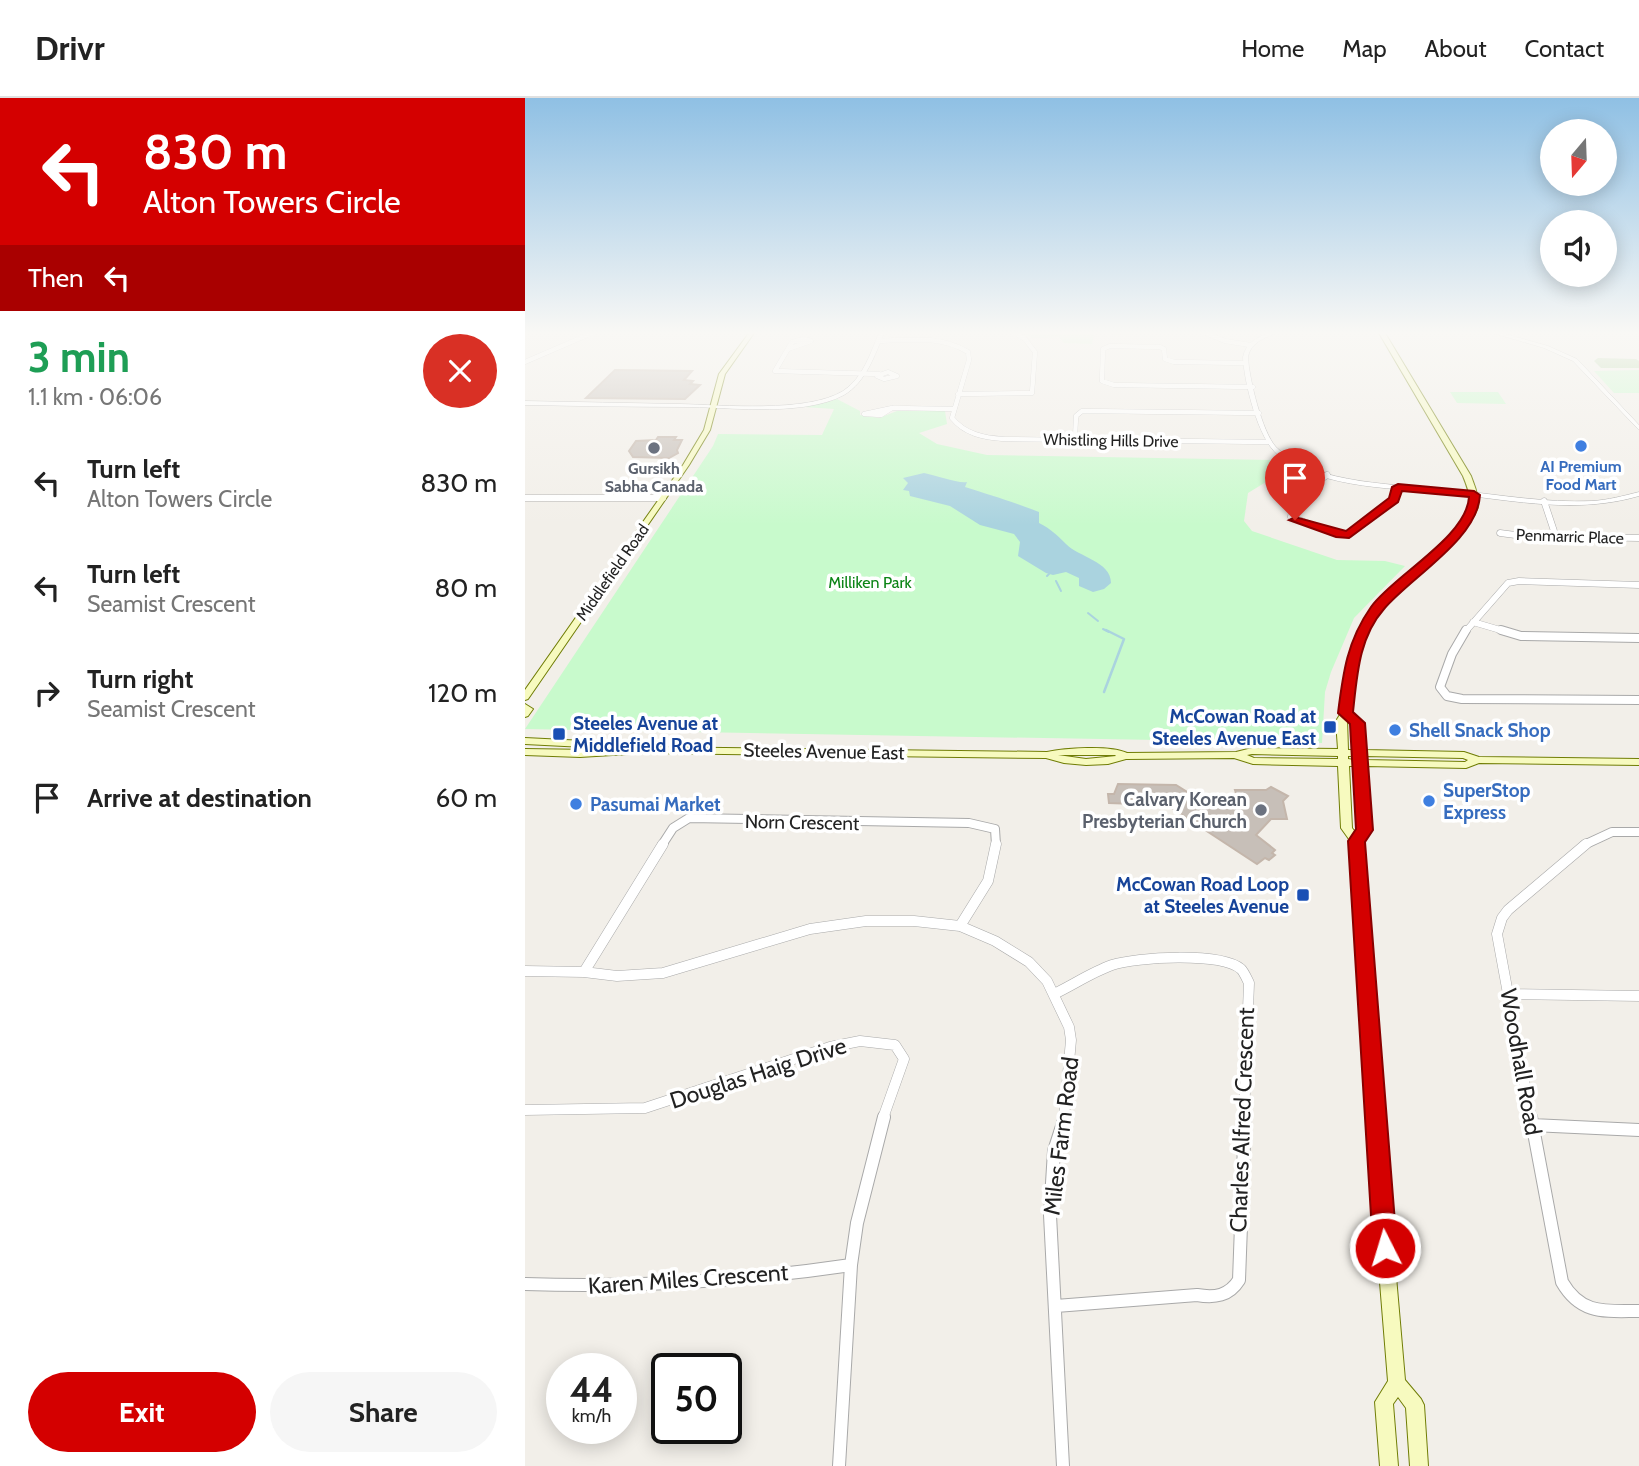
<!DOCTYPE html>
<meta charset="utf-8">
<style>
body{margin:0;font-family:Cabin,sans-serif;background:#f6f6f6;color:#222;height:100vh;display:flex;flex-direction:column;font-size:26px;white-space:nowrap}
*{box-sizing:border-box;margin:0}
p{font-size:23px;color:#767676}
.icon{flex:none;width:38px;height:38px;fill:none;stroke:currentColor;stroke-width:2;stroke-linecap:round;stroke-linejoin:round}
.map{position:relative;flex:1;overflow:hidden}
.sheet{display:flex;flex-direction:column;background:#fff;width:525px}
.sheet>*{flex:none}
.guide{background:#d40000;color:#fff;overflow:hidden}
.needle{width:46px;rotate:199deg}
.controls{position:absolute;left:1015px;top:21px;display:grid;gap:14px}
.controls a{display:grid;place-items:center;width:77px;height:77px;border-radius:50%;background:#fff;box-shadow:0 4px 18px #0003;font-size:35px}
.speed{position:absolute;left:21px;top:1255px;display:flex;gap:14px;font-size:35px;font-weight:700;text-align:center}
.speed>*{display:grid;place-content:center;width:91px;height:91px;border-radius:50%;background:#fff;box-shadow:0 4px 18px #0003;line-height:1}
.speed small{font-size:18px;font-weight:400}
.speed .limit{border:4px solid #111;border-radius:10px;background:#fff;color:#111}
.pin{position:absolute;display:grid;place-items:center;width:60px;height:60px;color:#fff;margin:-72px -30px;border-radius:50% 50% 50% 0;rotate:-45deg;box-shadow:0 0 7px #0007}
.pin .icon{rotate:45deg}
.me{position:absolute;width:77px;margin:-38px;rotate:355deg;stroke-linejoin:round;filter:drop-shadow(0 0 5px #0008)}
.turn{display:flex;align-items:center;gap:24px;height:147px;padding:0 28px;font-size:32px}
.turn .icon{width:91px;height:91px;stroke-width:2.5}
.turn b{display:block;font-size:49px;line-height:60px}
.then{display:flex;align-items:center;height:66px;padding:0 28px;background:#0003;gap:14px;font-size:26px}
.round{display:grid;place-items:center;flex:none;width:74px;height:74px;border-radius:37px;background:#f6f6f6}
.headline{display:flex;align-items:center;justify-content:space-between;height:119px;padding:0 28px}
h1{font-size:42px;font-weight:700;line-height:52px;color:#1e9e55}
.button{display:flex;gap:14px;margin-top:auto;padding:14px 28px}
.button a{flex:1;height:80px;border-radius:42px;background:#d40000;color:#fff;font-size:28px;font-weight:700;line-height:80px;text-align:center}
.button a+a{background:#f6f6f6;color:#222}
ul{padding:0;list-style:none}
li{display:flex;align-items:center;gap:21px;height:105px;padding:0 28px}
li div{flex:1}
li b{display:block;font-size:26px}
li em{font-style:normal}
header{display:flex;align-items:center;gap:42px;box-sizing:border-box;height:98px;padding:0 35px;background:#fff;border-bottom:2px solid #e0e0e0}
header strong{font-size:33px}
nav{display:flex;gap:38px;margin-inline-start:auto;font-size:24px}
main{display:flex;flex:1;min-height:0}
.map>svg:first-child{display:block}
.forest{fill:#add19e}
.park{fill:#c8facc}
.water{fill:#aad3df}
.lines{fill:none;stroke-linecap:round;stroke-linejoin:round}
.stream-far1{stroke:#aad3df;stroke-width:2}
.stream{stroke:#aad3df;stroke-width:2.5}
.building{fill:#c7bfb8;stroke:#c4b6ab;stroke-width:2}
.minor-far4-casing{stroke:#a9a9a9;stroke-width:5}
.minor-far3-casing{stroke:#a9a9a9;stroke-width:7}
.minor-far2-casing{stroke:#a9a9a9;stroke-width:10}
.minor-far1-casing{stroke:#a9a9a9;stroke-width:11}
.minor-casing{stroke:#a9a9a9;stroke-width:14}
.tertiary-casing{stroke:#a9a9a9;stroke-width:1}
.secondary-casing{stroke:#707d05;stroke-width:2}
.minor-far4{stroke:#fff;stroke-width:4.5}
.minor-far3{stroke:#fff;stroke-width:6}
.minor-far2{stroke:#fff;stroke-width:8}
.minor-far1{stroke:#fff;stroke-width:10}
.minor{stroke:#fff;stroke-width:12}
.tertiary{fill:#fff;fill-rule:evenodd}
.secondary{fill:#f7fabf;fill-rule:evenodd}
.route{fill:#d40000;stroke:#8a0000;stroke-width:2}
.shop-dot{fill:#3f7fe0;stroke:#fff;stroke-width:2.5}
.worship-dot{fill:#6b7280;stroke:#fff;stroke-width:2.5}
.transit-dot{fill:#1a4fb4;stroke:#fff;stroke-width:2.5}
.labels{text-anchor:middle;stroke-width:7;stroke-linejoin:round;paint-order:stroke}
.far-street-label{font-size:16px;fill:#222;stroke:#fff}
.far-shop-label{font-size:16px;font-weight:bold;fill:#366cbe;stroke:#fff}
.far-worship-label{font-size:16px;font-weight:bold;fill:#5b616d;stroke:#fff}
.far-park-label{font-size:16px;fill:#0c8416;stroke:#fff}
.transit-label{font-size:19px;font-weight:bold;fill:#164399;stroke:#fff;text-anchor:end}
.shop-label{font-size:19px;font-weight:bold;fill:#366cbe;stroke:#fff;text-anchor:start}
.street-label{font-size:19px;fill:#222;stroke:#fff}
.worship-label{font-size:19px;font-weight:bold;fill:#5b616d;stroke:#fff;text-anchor:end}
.near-street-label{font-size:23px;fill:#222;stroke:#fff}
</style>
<header>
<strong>Drivr</strong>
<nav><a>Home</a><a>Map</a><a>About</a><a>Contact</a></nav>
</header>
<main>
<section class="sheet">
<div class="guide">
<div class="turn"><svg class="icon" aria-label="left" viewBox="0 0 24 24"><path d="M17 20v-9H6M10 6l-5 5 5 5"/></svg><div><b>830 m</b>Alton Towers Circle</div></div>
<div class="then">Then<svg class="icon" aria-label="left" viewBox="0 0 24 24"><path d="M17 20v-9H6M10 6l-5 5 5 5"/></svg></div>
</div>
<div class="headline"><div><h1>3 min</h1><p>1.1 km · 06:06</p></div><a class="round" style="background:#d93025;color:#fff"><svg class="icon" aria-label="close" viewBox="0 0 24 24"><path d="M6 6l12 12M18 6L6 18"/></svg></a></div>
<ul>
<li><svg class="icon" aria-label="left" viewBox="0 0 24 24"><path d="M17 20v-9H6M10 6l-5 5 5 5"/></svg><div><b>Turn left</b><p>Alton Towers Circle</p></div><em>830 m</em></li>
<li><svg class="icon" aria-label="left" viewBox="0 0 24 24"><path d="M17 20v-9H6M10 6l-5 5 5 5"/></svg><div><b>Turn left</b><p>Seamist Crescent</p></div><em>80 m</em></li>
<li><svg class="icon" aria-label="right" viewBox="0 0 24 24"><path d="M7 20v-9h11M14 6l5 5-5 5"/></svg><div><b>Turn right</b><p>Seamist Crescent</p></div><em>120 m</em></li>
<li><svg class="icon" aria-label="arrive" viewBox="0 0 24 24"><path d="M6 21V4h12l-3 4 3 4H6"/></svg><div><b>Arrive at destination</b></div><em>60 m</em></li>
</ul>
<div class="button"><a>Exit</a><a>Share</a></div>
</section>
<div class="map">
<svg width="1114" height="1368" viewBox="0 0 1114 1368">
<rect width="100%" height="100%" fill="#f2efe9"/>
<path class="forest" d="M1073,260L1111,261L1114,263V270H1076L1069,263Z"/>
<path class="park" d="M499,235H604L607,237L569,236L567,246L539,245L534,239L507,240Z
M1114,272V295H1089L1069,273Z
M925,294H973L981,306L932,305Z
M312,301L335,313V317L354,320L372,313H420L422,326L394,335L412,346L462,357L753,362L765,369L723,395L719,423L727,433L812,462L860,463L880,468L829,520L806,574L800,594L797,645L0,631L188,348L193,336L297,337L309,311L279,309Z"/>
<path class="water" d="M399,375C410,377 434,386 442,384L440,389C468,398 489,404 514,414V425C526,431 532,437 541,446C553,459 586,463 586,485L579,491L568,494L554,488V480L541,474L528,477L521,475L493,458L495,444L489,436L455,427L425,408L385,398L384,393L378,392L383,385L378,380Z"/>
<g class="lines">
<path class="stream-far1" d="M522,478L524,476
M531,483L536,493
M563,515L573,523
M578,531L584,534"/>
<path class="stream" d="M579,594L599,541L581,532"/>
</g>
<path class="building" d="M90,272L167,273L159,282L168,283L165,286L175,287L160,301L61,300Z
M133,339H151L149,342H157L152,352L153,355L144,360L108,359L104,353L111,343L131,342Z
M593,686L651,687L688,710L711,695L710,692H741L746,689L763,698L758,703L762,721H746L731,737L750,752L747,755L750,757L744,762L740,760L732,766L642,707L584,705L583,696H589Z"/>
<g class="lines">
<defs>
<path id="minor-far4" d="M680,235L700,243L725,247
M353,243C384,242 415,237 443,254L444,262L427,320C440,336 459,340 479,341L743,344
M263,251L286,243L279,241L267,244L250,273L354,276
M0,264L67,235
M721,265L649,264L640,261L639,251L635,249L585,248L578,251L577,283L589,287L728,289
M363,274L372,278L359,281L352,278Z
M433,296L507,295L510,254L500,241L490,235
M367,310L356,317L339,316L367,310L429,311
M550,341L551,318L557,313L734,315"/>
<path id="minor-far3" d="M802,377L769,399L766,419L806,434L824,437L871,400L873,389
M0,400H138
M1019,403L1031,439
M975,435L998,438L1114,440
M948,524L982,534
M940,534L983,485L994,483L1114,487"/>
<path id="minor-far2" d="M941,532L927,556L915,589L922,598L937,601L1114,602
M976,532L996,538L1114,540
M137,747L148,730L164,720L444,725L470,731L471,747
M1059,747L1087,734H1114"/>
<path id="minor-far1" d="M435,828L463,783L471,746
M0,873L59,874L92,878L138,875L285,831L341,823H389L435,828L470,843L504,864L522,883L544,929L546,942L539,1020
M59,874L138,746
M529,896C548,887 567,874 587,867C612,859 695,854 716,871C719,874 722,881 724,885L719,1020
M983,896L1114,898
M0,1012L120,1010L305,949L335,943L370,947L379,961L358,1020
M1006,1020L972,836L977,820L983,812L1061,746"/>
<path id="minor" d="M1006,1019L1037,1184C1056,1217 1080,1213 1114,1213
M1007,1027L1114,1032
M0,1186C110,1190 218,1183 326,1167
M531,1208L672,1197C690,1200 704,1198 714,1182L720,1019
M314,1368L326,1167L332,1125L359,1019
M538,1368L525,1117L529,1053L540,1019"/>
<path id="tertiary" d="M354,235H359C350,257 341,284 319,297C280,318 210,310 166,309C111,309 55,308 0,307V303C52,304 103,305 155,306C198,307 282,315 318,293C338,280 345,256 354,235Z
M743,235H750C739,241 726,244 723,259C724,280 737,334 751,349C789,388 878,386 929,392C975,397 1021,405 1067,403C1083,402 1098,398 1114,394V398C1053,416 991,403 929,396C875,390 797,392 753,357C733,341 719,284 718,259C721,245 731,240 743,235Z
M968,235H977L1023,248L1052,261L1114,327V332L1048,263L1019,250Z"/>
<path id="secondary" d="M224,235H229L200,276L185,332L164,367L3,601L0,602V592L158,367L179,332L194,276Z
M854,235H860L946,378C949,387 955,399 953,409C949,421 939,432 931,440C905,467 869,488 849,520C832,548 829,582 826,614L837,625L839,652L939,654L954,659L1114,661V667L954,665L941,670L840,668L845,732L837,743L840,759L864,1098L880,1282L896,1301L899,1307L903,1368H885L881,1310L873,1299L868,1306L873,1368H855L850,1304L863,1283L848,1098L828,759L826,744L816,730L813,668L728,666L709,660L601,661L583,666L561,667L539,665L521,660L120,655L55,659L0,657V651L67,652L59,649L0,646V640L60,643L78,649L79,651L120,649L522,654C539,650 586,647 602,655L711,654L727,650L813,651L811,623L816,615L825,559L834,533L840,521L860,497L932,431C948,410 948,402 938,378ZM822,621L827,626L829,652H823ZM727,656L813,658V661L729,660L722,657ZM533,657H590L591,658L561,661ZM823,658H829V662L823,661ZM839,658L938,660L943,662L940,664L840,662ZM824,668H830L833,732L831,735L827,730Z
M0,606L8,611L3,618L0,619Z"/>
</defs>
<use href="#minor-far4" class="minor-far4-casing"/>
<use href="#minor-far3" class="minor-far3-casing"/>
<use href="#minor-far2" class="minor-far2-casing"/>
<use href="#minor-far1" class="minor-far1-casing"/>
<use href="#minor" class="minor-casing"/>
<use href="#tertiary" class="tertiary-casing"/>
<use href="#secondary" class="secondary-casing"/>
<use href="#minor-far4" class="minor-far4"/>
<use href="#minor-far3" class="minor-far3"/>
<use href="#minor-far2" class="minor-far2"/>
<use href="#minor-far1" class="minor-far1"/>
<use href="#minor" class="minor"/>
<use href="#tertiary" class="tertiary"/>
<use href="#secondary" class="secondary"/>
</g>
<linearGradient id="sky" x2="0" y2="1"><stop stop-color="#8fc0e4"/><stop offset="0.55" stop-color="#f9f8f5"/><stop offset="1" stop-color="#f9f8f5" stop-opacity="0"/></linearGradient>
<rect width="1114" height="427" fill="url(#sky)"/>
<path class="route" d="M873,386L949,393L955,397C953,441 886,479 859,511C834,539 832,578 828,614L840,625L848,732L840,744L872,1150L869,1158L860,1161L852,1158L848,1150L823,743L831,731L825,626L813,615C818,575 822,543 846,509C868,478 942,439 944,399L877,393L873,404L824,440L811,439L764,422L770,419L821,433L864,400L867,389Z"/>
<g class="shop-dot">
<circle cx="1056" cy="348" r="7"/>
<circle cx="870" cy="632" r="7"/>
<circle cx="904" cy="703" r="7"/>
<circle cx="51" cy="706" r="7"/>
</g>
<g class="worship-dot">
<circle cx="129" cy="350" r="7"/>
<circle cx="736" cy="712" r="7"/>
</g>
<g class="transit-dot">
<rect x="798" y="622" width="14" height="14" rx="3.5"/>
<rect x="27" y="629" width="14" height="14" rx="3.5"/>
<rect x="771" y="790" width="14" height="14" rx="3.5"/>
</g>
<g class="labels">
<g class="far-street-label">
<text transform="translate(586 342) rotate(1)" y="6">Whistling Hills Drive</text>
<text transform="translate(1045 438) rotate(2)" y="6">Penmarric Place</text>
<text transform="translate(87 474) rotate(-55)" y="6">Middlefield Road</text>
</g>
<g class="far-shop-label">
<text x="1056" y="374">AI Premium<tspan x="1056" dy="18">Food Mart</tspan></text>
</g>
<g class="far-worship-label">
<text x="129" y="376">Gursikh<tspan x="129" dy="18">Sabha Canada</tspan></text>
</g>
<g class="far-park-label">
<text x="345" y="490">Milliken Park</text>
</g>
<g class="transit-label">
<text x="791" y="625">McCowan Road at<tspan x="791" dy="22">Steeles Avenue East</tspan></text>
<text x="48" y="632" text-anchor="start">Steeles Avenue at<tspan x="48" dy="22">Middlefield Road</tspan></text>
<text x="764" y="793">McCowan Road Loop<tspan x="764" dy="22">at Steeles Avenue</tspan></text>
</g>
<g class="shop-label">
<text x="884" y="639">Shell Snack Shop</text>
<text x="918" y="699">SuperStop<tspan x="918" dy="22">Express</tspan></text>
<text x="65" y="713">Pasumai Market</text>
</g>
<g class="street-label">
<text transform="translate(299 653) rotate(1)" y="7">Steeles Avenue East</text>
<text transform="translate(277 724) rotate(1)" y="7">Norn Crescent</text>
</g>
<g class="worship-label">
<text x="722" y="708">Calvary Korean<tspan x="722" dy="22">Presbyterian Church</tspan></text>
</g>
<g class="near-street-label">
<text transform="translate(996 964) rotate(80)" y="8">Woodhall Road</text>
<text transform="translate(233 975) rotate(-18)" y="8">Douglas Haig Drive</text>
<text transform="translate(717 1022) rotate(-88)" y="8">Charles Alfred Crescent</text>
<text transform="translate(536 1038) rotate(-83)" y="8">Miles Farm Road</text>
<text transform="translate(163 1181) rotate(-4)" y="8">Karen Miles Crescent</text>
</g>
</g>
</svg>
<div class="controls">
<a><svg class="needle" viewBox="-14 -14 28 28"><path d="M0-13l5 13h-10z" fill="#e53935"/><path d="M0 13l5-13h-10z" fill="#767676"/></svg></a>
<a><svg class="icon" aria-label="sound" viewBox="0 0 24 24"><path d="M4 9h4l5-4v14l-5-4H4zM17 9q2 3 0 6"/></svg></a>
</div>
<div class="speed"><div>44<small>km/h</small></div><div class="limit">50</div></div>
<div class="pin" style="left:770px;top:422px;background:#d93025"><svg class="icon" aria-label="arrive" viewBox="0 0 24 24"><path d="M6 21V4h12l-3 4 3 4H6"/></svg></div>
<svg class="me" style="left:860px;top:1150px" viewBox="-20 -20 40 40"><circle r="17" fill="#d40000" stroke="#fff" stroke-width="3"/><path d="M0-11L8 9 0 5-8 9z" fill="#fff"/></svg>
</div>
</main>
